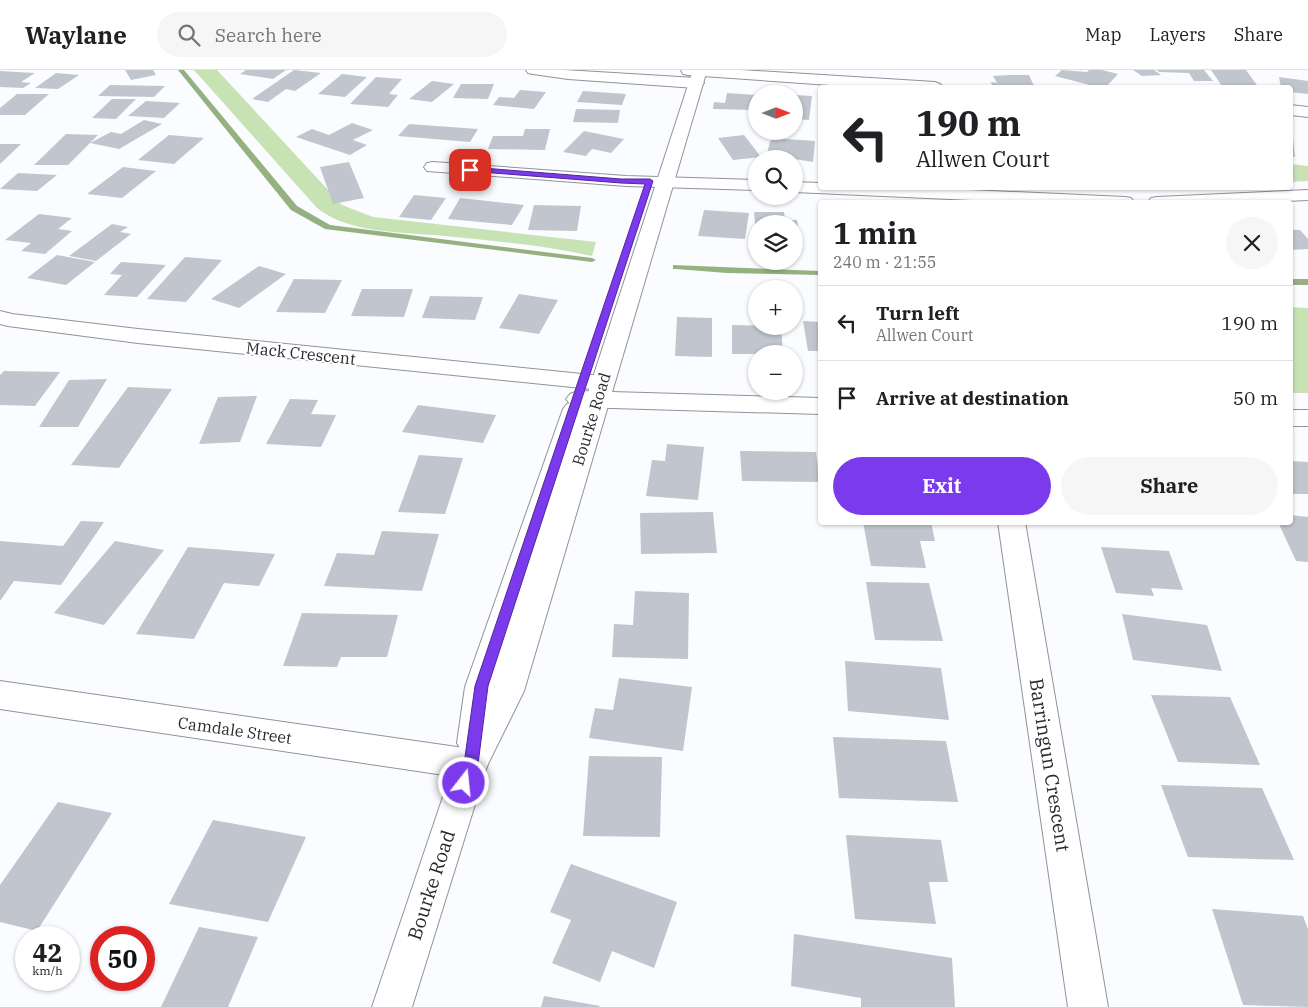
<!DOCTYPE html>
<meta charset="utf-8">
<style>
body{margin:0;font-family:"IBM Plex Serif",serif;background:#f6f6f6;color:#202124;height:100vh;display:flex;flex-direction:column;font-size:19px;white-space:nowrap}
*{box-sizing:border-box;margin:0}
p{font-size:16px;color:#757577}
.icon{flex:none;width:28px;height:28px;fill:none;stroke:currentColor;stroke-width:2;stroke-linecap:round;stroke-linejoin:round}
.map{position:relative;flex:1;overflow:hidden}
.side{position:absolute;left:818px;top:130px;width:475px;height:325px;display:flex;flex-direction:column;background:#fff;border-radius:5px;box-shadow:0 1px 4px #0004}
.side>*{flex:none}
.banner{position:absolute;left:818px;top:15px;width:475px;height:105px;border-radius:5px;box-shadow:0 1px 4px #0004;background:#fff;color:#202124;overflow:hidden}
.needle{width:32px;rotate:90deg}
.fabs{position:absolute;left:748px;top:15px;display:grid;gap:10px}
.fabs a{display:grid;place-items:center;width:55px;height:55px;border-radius:50%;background:#fff;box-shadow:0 1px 4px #0004;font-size:25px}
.speed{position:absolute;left:15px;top:856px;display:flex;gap:10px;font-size:25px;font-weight:700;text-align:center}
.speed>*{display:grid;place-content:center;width:65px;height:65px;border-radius:50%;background:#fff;box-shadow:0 1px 4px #0004;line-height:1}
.speed small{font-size:12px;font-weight:400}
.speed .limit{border:8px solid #d22;background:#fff;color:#111}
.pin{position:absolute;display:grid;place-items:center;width:42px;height:42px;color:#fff;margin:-21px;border-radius:10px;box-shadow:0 2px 8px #0006}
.me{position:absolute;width:55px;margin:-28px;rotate:16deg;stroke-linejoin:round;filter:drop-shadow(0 0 4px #0008)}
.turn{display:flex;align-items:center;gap:18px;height:105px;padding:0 15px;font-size:22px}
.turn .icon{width:65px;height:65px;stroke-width:2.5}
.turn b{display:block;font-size:35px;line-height:42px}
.round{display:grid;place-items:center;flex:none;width:52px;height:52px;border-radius:26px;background:#f6f6f6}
.head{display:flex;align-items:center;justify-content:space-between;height:85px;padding:0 15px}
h1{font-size:30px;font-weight:700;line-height:38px}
.action{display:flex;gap:10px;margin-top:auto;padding:10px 15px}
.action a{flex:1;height:58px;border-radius:30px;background:#7c3aed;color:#fff;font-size:20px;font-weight:700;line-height:58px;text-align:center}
.action a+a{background:#f6f6f6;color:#202124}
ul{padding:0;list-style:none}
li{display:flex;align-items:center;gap:15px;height:75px;padding:0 15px;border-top:1px solid #e0e0e0}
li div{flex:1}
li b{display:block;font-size:19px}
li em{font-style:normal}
header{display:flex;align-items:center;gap:30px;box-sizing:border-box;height:70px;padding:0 25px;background:#fff;border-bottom:1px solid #e0e0e0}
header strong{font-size:24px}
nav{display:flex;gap:28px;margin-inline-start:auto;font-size:18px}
.search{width:350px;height:45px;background:#f6f6f6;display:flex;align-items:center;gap:12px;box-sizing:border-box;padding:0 18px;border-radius:28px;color:#757577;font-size:19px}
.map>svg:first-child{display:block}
.green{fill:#c7e3b4}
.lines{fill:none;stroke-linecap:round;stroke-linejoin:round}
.stream{fill:#94b17f;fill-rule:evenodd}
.building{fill:#c1c5cd}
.street-casing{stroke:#8f939b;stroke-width:2}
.secondary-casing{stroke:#8f939b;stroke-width:2}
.street{fill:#fff;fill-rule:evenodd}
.secondary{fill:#fff;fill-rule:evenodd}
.route{fill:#7c3aed;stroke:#51269a}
.labels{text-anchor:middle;stroke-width:4;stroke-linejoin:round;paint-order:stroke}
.street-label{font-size:16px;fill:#282a2d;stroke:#fff}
.near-street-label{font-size:19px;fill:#282a2d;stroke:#fff}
</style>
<header>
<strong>Waylane</strong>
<div class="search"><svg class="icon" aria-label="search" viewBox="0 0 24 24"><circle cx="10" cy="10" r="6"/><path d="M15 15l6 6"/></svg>Search here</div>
<nav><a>Map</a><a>Layers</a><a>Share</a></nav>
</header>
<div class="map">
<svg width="1308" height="937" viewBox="0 0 1308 937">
<rect width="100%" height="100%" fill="#fafcff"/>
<path class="green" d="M194,0H217L342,135L373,147L596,172L592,186C543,175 494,171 445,166C405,162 349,164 317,138Z
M1290,94L1308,96V111L1290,112Z
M1290,237L1308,238V323H1290Z"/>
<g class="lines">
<path class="stream" d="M178,0H184L297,136L330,155L592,188L596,190L592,192L325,159L291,140Z
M673,195L820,201V205L727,203L676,199H673Z
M1290,209H1308V215H1290Z"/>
</g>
<path class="building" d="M125,0H153L156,5L131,10Z
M246,0H286L273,9L240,4Z
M294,0L321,3L295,21L286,19L268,32L252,29Z
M1062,0L1087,2L1089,0H1102L1118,4L1105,18H1101L1055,6Z
M1133,0H1154L1161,5L1142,6Z
M1157,0H1204L1213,11H1194L1189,3L1159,2Z
M1211,0H1246L1259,18L1222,16Z
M0,1L35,3L21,12L31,13L23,18L0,17Z
M56,3L79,5L58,19L35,18Z
M342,4L367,7L345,27L318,24Z
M1010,5H1029L1035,18H993L991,12L997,13L993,6Z
M376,7L402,9L389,24L398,25L388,37L350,34Z
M1279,7L1308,11V24L1290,22V18H1281Z
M432,11L454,14L432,32L409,29Z
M461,14H494L488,29L453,28Z
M110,15L165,16L154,27L98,26Z
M520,20L546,22L534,39L493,35L499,27L514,28Z
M583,21L626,24L622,35L577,32Z
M727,23L756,25V40L713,39L714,32L725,33Z
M17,24H49L25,45H0V38Z
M794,25L812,26L809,50L794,49Z
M112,29H136L116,49L92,48Z
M146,31L180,33L164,48L128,46Z
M576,39L620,40L618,53L573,52Z
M144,50L162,54L119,79L90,73L111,62L121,64Z
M352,53L373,60L353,70L367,75L350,85L296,67L312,59L329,65Z
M409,54L478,59L470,72L398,66Z
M525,59H550L545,80L488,79L493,66H523Z
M584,61L624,69L611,83L592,79L586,86L563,82Z
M66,64L98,65L68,95H34Z
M169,65L204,68L174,94L138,90Z
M744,65L761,87L733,90L718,68Z
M772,68L815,71L813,92L794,89H766L770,71H771Z
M1290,68H1293L1295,87L1290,86Z
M0,74H21L0,94Z
M349,92L364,128L333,134L320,97Z
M123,97L156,101L122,128L87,124Z
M18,103L57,105L37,121L0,119Z
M414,125L446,128L431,150L399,147Z
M460,128L524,135L512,155L448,149Z
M534,135L581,136L577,161L528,160Z
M704,140L749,143L745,169L698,166Z
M754,142H784L785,150H797L800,169H794V154H755Z
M39,144L72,148L58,159L72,161L45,184L21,181L31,173L5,170Z
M112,154L128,157L120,162L131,164L96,191L69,186Z
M1290,160H1300L1308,169V179L1290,180Z
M57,185L95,192L66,215L27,208Z
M185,187L222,190L186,232L147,229Z
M121,192L166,195L137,227L104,225L122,205L110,204Z
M259,196L286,204L239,238L211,229Z
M294,209L342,210L325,243L276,242Z
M362,219H413L404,247L351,246Z
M519,224L558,230L539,264L499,258Z
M430,226L483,227L475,250L422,248Z
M677,247L712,248V287L675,286Z
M803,251L820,252V281H808Z
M732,255L781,256L783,284H732Z
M4,301L60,302L35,336L0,335V305Z
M107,309L78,357H39L69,310Z
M128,317L172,319L119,398L71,395Z
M257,326L240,372L199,374L218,327Z
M290,329L318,330L311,344L336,345L321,377L266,374Z
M418,335L496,345L483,373L402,362Z
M667,374L704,377L698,430L646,426L652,390L665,391Z
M740,381L816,382L820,412L742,411Z
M419,385L463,388L445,444L398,442Z
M1290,391L1308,392V424H1290Z
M713,442L717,483L641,484L640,443Z
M1290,445L1308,447V492L1296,491L1278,452H1290Z
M81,451L104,452L61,515L14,511L0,531V471L63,476Z
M863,452H931L935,471H920L926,498L871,496Z
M382,461L439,464L422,521L324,516L337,483L374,485Z
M115,471L164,480L104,555L54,543Z
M188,477L275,484L259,516L224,513L194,569L136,564Z
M1101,477L1169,481L1183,520L1151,518L1154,526L1116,523Z
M866,512L929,513L943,571L875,570Z
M635,521L689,523L688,589L612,587L614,554L633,555Z
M302,543L398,545L387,587H341L337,597L283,596Z
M1122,544L1207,555L1222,601L1133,590Z
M845,591L941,598L949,650L848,641Z
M619,608L692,617L683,681L589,668L595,638L613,640Z
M1151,625L1230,627L1260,695L1178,692Z
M833,667L946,671L958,732L839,728Z
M589,686L662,687L660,767L583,766Z
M1161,715L1262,718L1294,790L1188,787Z
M58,732L112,743L37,861L0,852V815Z
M213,750L306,767L268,852L169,834Z
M846,765L941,770L948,812H929L936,854L855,849Z
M571,794L677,832L654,898L612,881L600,912L552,893L571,850L550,842Z
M1212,839L1303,846L1308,859V937L1243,935Z
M199,857L258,867L228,937H161Z
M794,864L952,888L955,937H861V928L791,916Z
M544,926L600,936L599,937H541Z"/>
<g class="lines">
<defs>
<path id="street" d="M526,0H564L696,8L701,10L704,13L701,16L696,18L568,9L533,4L528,3Z
M681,0H741L935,12L940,14L943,17L873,18L688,5L683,4Z
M1290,35L1308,37V47L1290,45Z
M433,92L626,106L756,110V120L626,116L427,101L424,97L427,93Z
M794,112L820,113V118H924L1125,127L1131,128L1134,132H1016L794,122Z
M1308,120V130L1264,132H1148L1151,128L1157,127Z
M0,241L12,244L138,259L602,306L610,308L614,313L610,318L602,320L138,273L8,256L0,254Z
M578,321L820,328V344L578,337L570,334L566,329L570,324Z
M1290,340H1308V356H1290Z
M998,452H1025L1108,937H1068Z
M0,611L471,679L483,683L488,694L483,705L471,709L0,639Z"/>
<path id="secondary" d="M693,0H707L524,621L487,696L412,937H372L454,694L461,680L457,673L465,617L563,339L567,334L575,331L584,335Z"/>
</defs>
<use href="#street" class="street-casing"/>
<use href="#secondary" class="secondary-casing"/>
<use href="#street" class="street"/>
<use href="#secondary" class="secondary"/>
</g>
<path class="route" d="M470,97L621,109H650L653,111L488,616L478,694L470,717L464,719L459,717L457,713L464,694L475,616L645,114L621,113L468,101V98Z"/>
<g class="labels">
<g class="street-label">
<text transform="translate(301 283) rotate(6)" y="6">Mack Crescent</text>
<text transform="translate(591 349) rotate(-73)" y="6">Bourke Road</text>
<text transform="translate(235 660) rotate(8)" y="6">Camdale Street</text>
</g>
<g class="near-street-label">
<text transform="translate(1050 695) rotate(81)" y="7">Barringun Crescent</text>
<text transform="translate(431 815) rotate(-72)" y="7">Bourke Road</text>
</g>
</g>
</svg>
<div class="fabs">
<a><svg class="needle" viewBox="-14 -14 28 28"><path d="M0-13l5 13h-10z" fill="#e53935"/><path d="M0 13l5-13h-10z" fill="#757577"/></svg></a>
<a><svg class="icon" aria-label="search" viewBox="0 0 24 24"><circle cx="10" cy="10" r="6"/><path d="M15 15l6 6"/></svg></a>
<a><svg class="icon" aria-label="layers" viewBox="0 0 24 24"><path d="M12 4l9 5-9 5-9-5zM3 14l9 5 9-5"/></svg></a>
<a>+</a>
<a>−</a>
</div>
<div class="speed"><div>42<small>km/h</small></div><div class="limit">50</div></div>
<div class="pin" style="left:470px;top:100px;background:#d93025"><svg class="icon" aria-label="arrive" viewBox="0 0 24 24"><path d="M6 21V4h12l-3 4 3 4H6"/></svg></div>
<svg class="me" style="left:464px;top:713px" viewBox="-20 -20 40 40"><circle r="17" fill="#7c3aed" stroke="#fff" stroke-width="3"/><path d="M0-11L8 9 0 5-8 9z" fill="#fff"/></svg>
<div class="banner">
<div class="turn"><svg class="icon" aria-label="left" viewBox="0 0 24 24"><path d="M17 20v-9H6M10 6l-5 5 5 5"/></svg><div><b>190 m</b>Allwen Court</div></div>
</div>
<section class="side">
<div class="head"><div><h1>1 min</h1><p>240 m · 21:55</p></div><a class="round"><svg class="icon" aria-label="close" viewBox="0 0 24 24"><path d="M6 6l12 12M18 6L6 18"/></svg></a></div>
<ul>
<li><svg class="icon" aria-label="left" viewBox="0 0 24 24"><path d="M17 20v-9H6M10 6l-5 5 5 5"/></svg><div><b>Turn left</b><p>Allwen Court</p></div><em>190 m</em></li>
<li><svg class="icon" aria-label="arrive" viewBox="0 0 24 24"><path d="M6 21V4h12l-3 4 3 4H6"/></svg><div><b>Arrive at destination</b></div><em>50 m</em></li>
</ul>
<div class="action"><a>Exit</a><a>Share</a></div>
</section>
</div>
